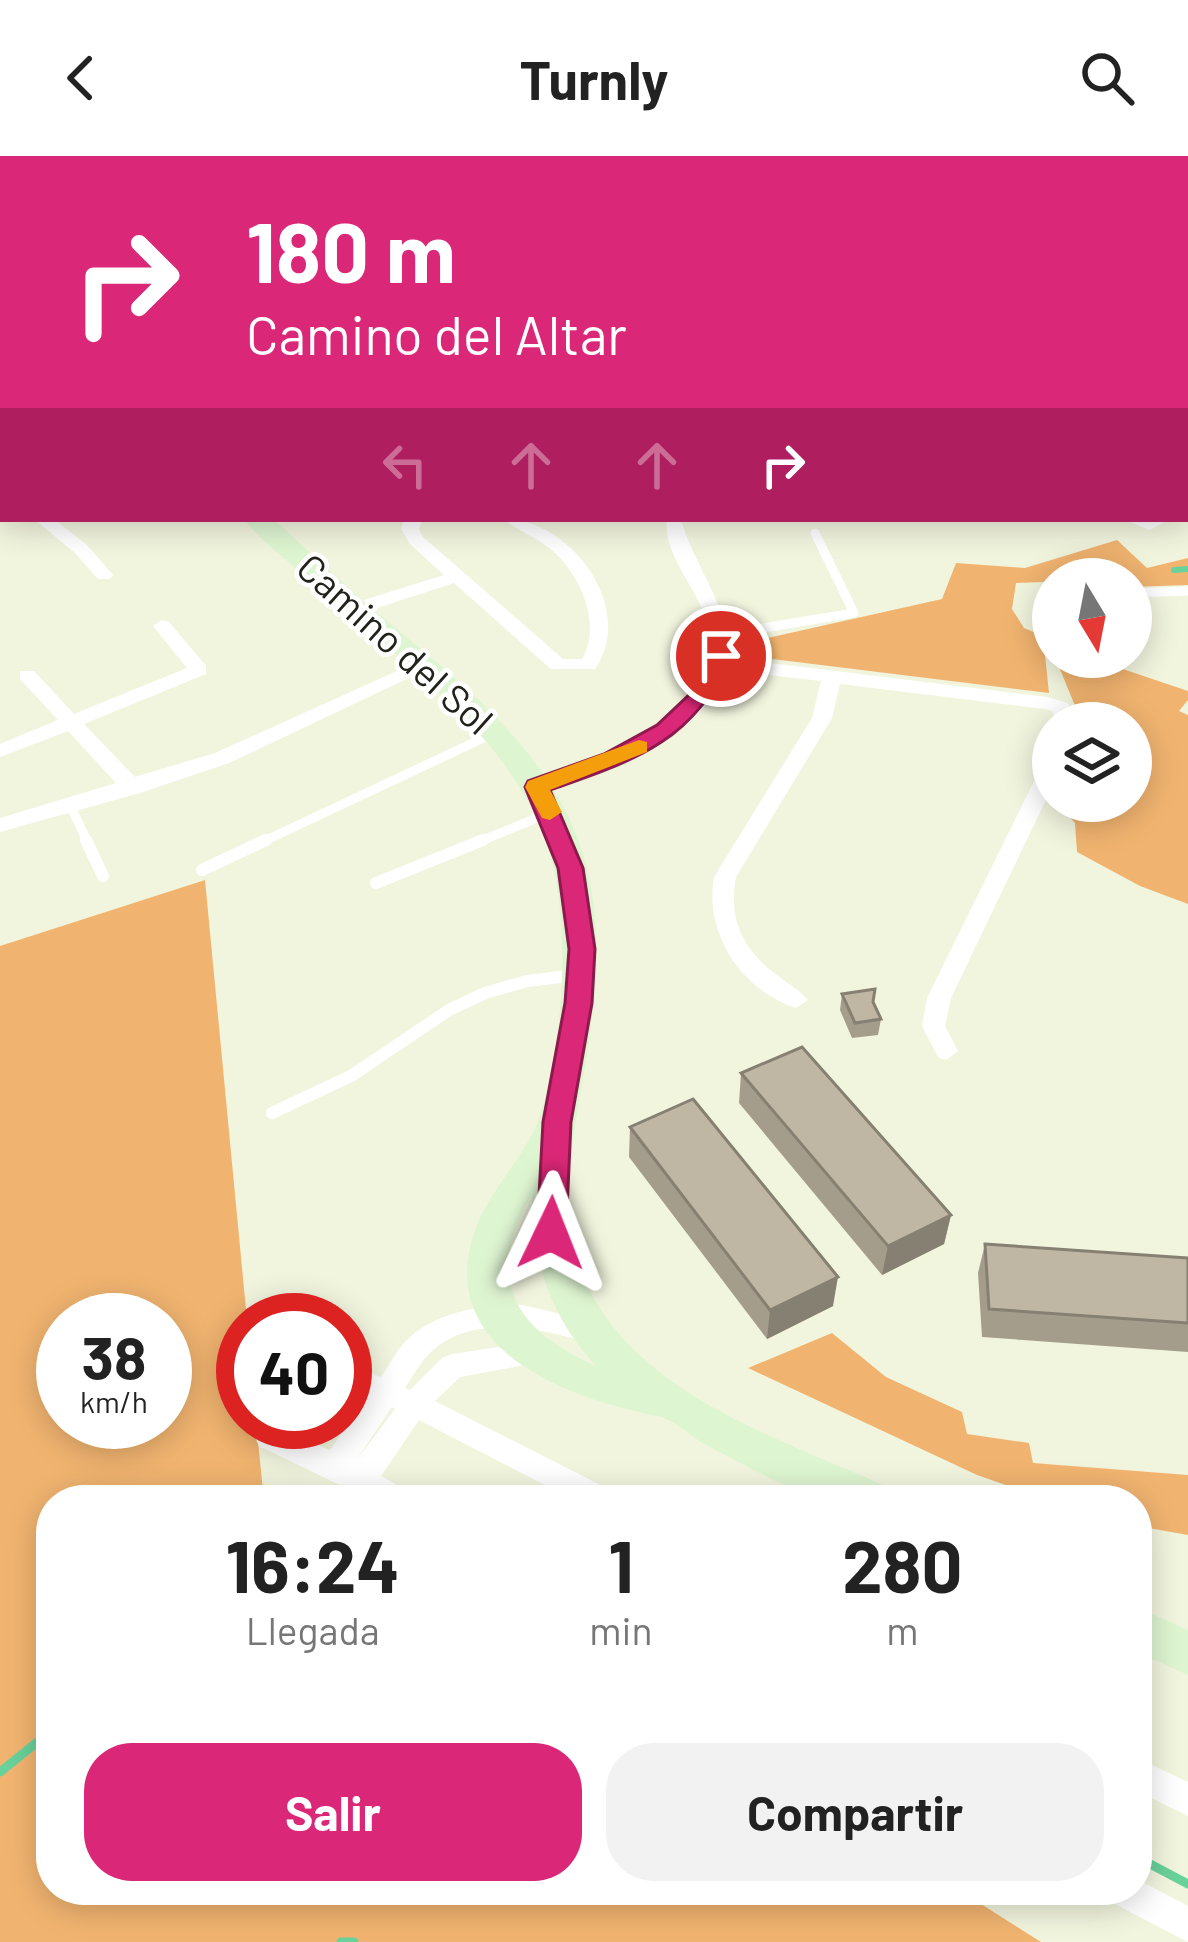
<!DOCTYPE html>
<html lang="es">
<style>
body{margin:0;font-family:Barlow,sans-serif;background:#f2f2f2;color:#222;height:100vh;display:flex;flex-direction:column;font-size:45px;white-space:nowrap}
*{box-sizing:border-box;margin:0}
p{font-size:39px;color:#767676}
.icon{flex:none;width:66px;height:66px;fill:none;stroke:currentColor;stroke-width:2;stroke-linecap:round;stroke-linejoin:round}
.map{position:relative;flex:1;overflow:hidden}
.details{position:absolute;left:36px;top:1329px;width:1116px;height:420px;display:flex;flex-direction:column;background:#fff;border-radius:48px;box-shadow:0 6px 30px #0003}
.details>*{flex:none}
.banner{position:absolute;left:0px;top:0px;width:1188px;height:366px;box-shadow:0 6px 30px #0003;background:#db2777;color:#fff;overflow:hidden}
.needle{width:78px;rotate:170deg}
.tools{position:absolute;left:1032px;top:402px;display:grid;gap:24px}
.tools a{display:grid;place-items:center;width:120px;height:120px;border-radius:50%;background:#fff;box-shadow:0 6px 30px #0003;font-size:60px}
.speed{position:absolute;left:36px;top:1137px;display:flex;gap:24px;font-size:60px;font-weight:700;text-align:center}
.speed>*{display:grid;place-content:center;width:156px;height:156px;border-radius:50%;background:#fff;box-shadow:0 6px 30px #0003;line-height:1}
.speed small{font-size:30px;font-weight:400}
.speed .limit{border:18px solid #d22;background:#fff;color:#111}
.pin{position:absolute;display:grid;place-items:center;width:102px;height:102px;color:#fff;margin:-51px;border:6px solid #fff;border-radius:50%;box-shadow:0 3px 12px #0007}
.me{position:absolute;width:132px;margin:-66px;rotate:2deg;stroke-linejoin:round;filter:drop-shadow(0 0 9px #0008)}
.turn{display:flex;align-items:center;gap:42px;height:252px;padding:0 48px;font-size:54px}
.turn .icon{width:156px;height:156px;stroke-width:2.5}
.turn b{display:block;font-size:84px;line-height:102px}
.lanes{display:flex;align-items:center;height:114px;padding:0 48px;background:#0003;justify-content:center;gap:60px;direction:ltr}
.lanes .off{opacity:.35}
.eta{display:flex;justify-content:space-evenly;align-items:center;height:204px;text-align:center}
.eta b{font-size:72px;font-weight:700;line-height:84px}
.action{display:flex;gap:24px;margin-top:auto;padding:24px 48px}
.action a{flex:1;height:138px;border-radius:48px;background:#db2777;color:#fff;font-size:48px;font-weight:700;line-height:138px;text-align:center}
.action a+a{background:#f2f2f2;color:#222}
header{display:flex;justify-content:space-between;align-items:center;height:156px;padding:0 48px;background:#fff;font-size:54px;font-weight:700}
.map>svg:first-child{display:block}
.green{fill:#f1b470;fill-rule:evenodd}
.lines{fill:none;stroke-linecap:round;stroke-linejoin:round}
.stream-far1{stroke:#69d19a;stroke-width:6}
.stream{stroke:#69d19a;stroke-width:9}
.lane-far1{stroke:#fff;stroke-width:9}
.lane{stroke:#fff;stroke-width:12}
.street{fill:#fff;fill-rule:evenodd}
.secondary{fill:#def5d1;fill-rule:evenodd}
.wall{fill:#a49d8c}
.shaded-wall{fill:#868072}
.building{fill:#bfb7a3;stroke:#868072;stroke-width:3}
.route{fill:#db2777;stroke:#8e194d;stroke-width:3}
.slow{fill:#f59e0b}
.labels{text-anchor:middle;stroke-width:9;stroke-linejoin:round;paint-order:stroke}
.street-label{font-size:39px;fill:#21221a;stroke:#fff}
</style>
<header><svg class="icon" aria-label="back" viewBox="0 0 24 24"><path d="M15 5l-7 7 7 7"/></svg>Turnly<svg class="icon" aria-label="search" viewBox="0 0 24 24"><circle cx="10" cy="10" r="6"/><path d="M15 15l6 6"/></svg></header>
<div class="map">
<svg width="1188" height="1786" viewBox="0 0 1188 1786">
<rect width="100%" height="100%" fill="#f2f5de"/>
<path class="green" d="M1117,384L1147,412L1188,402V429L1131,431V423L1016,427L1012,453L1024,472L1043,480L1049,537L732,498V490L942,443L956,407L1025,412Z
M1055,501H1087L1188,535V544L1179,555L1188,559V748L1140,730L1077,696L1075,667L1056,645H1131V567H1082Z
M205,724L247,1164H243V1266H256L264,1344H51V1734H959L1041,1786H0V790ZM63,1164H165V1266H63Z
M832,1177L886,1221L962,1256L967,1278L1029,1287L1033,1307L1188,1319V1379L1137,1370V1344H1049L977,1319L748,1212Z"/>
<g class="lines">
<path class="stream-far1" d="M1174,414L1188,413"/>
<path class="stream" d="M0,1616L51,1575
M1137,1701L1188,1728
M341,1786H354"/>
<path class="lane-far1" d="M1131,437L1188,435
M1131,472L1139,475
M720,479L854,457L815,377
M70,649L88,687
M260,687L494,577
M476,687L547,658"/>
<path class="lane" d="M86,684L103,720
M202,714L266,684
M376,727L483,684
M272,957L351,920L449,854L485,837L527,825L577,819"/>
<path class="street" d="M1014,0H1032L1035,3H1017Z
M0,20L3,21V34L0,33Z
M3,54V68H0V55Z
M3,138V149L0,150V139Z
M3,201V212L0,213V202Z
M3,330V341L0,342V331Z
M34,363H54L87,389L113,419L110,423H98L75,397Z
M404,363H422L419,373L423,381L563,503H582C602,469 581,420 554,396C539,382 519,376 504,363C571,363 637,453 595,513H551L454,427L362,457H348V449L444,419L410,388L401,373Z
M667,363H679L682,367C698,417 728,448 730,502L1047,541L1068,547L1077,567H1057L1052,555L1045,553L840,528L832,562L736,721C728,764 743,794 778,820C788,828 800,834 808,844L796,852C741,834 704,777 714,721L812,562L821,525L726,514C705,573 639,600 585,621C567,628 548,638 530,636L527,631C539,620 561,615 577,609C627,590 688,565 707,511C728,454 660,410 667,363Z
M1122,363H1171L1150,374Z
M162,464L169,466L206,510V518L84,568L135,621L215,597L417,506H431L434,510L229,607L140,637L0,676V662L116,627L68,575L0,601V588L58,564L20,523V515H34L74,558L187,512L153,470Z
M1053,601V629L951,842L945,870L958,895L946,904L938,901L922,870L927,842L1043,607Z
M523,1149L590,1165L600,1168L604,1176L600,1184L590,1187C540,1172 468,1156 427,1200C418,1209 412,1222 405,1232L410,1234L442,1202L452,1198L531,1186L541,1190L545,1198L541,1206L460,1221L435,1245L612,1335L617,1344H574L419,1264L381,1320L408,1335L413,1344H371L259,1290L255,1281L259,1272L269,1269L330,1294L367,1241L345,1232V1207L381,1221C390,1209 398,1191 410,1181C439,1155 485,1148 523,1149ZM392,1251L395,1253L355,1306Z
M1137,1602L1188,1626V1660L1137,1635Z
M1137,1723L1188,1750V1786L1111,1746L1106,1734H1137Z"/>
<path class="secondary" d="M703,0H741L743,3H705Z
M1185,88L1188,89V103L1185,102Z
M244,363H273C307,393 340,425 374,454C452,520 540,584 578,683C604,753 598,827 587,899C578,957 562,1021 572,1080C598,1226 767,1277 885,1330L891,1344C870,1344 848,1347 828,1344C800,1341 732,1302 704,1288C691,1280 673,1263 657,1260C567,1242 429,1193 477,1069C492,1031 529,995 540,960C564,883 573,759 545,683C502,566 383,495 296,413C279,397 258,382 244,363ZM532,1038C531,1104 551,1162 596,1210C513,1173 483,1122 532,1038Z
M1137,1451L1188,1474V1519L1137,1496Z"/>
</g>
<path class="wall" d="M842,838L873,846L881,863L878,879L852,882L840,854Z
M741,917L951,1059L944,1088L882,1119L739,947Z
M630,971L833,1150L767,1183L629,1001Z
M985,1088L1188,1102V1196L982,1181L978,1117Z"/>
<path class="shaded-wall" d="M951,1059L944,1088L882,1119L888,1090Z
M838,1121L833,1150L767,1183L770,1154Z"/>
<path class="building" d="M875,833L873,846L881,863L855,867L842,838Z
M802,891L951,1059L888,1090L741,917Z
M693,943L838,1121L770,1154L630,971Z
M985,1088L1188,1102V1167L989,1153Z"/>
<path class="route" d="M721,493L732,500C692,587 635,604 550,634L583,712L595,793L592,847L571,966L566,1077L562,1085H541L537,1077L543,966L565,847L569,793L558,712L525,631L528,625L604,598L657,569L693,535L710,500Z"/>
<path class="slow" d="M639,584L647,586V596L550,634L562,656L550,664L542,662L525,631L528,625Z"/>
<g class="labels">
<g class="street-label">
<text transform="translate(395 488) rotate(42)" y="14">Camino del Sol</text>
</g>
</g>
</svg>
<div class="tools">
<a><svg class="needle" viewBox="-14 -14 28 28"><path d="M0-13l5 13h-10z" fill="#e53935"/><path d="M0 13l5-13h-10z" fill="#767676"/></svg></a>
<a><svg class="icon" aria-label="layers" viewBox="0 0 24 24"><path d="M12 4l9 5-9 5-9-5zM3 14l9 5 9-5"/></svg></a>
</div>
<div class="speed"><div>38<small>km/h</small></div><div class="limit">40</div></div>
<div class="pin" style="left:721px;top:500px;background:#d93025"><svg class="icon" aria-label="arrive" viewBox="0 0 24 24"><path d="M6 21V4h12l-3 4 3 4H6"/></svg></div>
<svg class="me" style="left:551px;top:1077px" viewBox="-20 -20 40 40"><path d="M0-17L14 15 0 8-14 15z" fill="#db2777" stroke="#fff" stroke-width="4"/></svg>
<div class="banner">
<div class="turn"><svg class="icon" aria-label="right" viewBox="0 0 24 24"><path d="M7 20v-9h11M14 6l5 5-5 5"/></svg><div><b>180 m</b>Camino del Altar</div></div>
<div class="lanes"><svg class="icon off" aria-label="left" viewBox="0 0 24 24"><path d="M17 20v-9H6M10 6l-5 5 5 5"/></svg><svg class="icon off" aria-label="ahead" viewBox="0 0 24 24"><path d="M12 20V5M6 11l6-6 6 6"/></svg><svg class="icon off" aria-label="ahead" viewBox="0 0 24 24"><path d="M12 20V5M6 11l6-6 6 6"/></svg><svg class="icon" aria-label="right" viewBox="0 0 24 24"><path d="M7 20v-9h11M14 6l5 5-5 5"/></svg></div>
</div>
<section class="details">
<div class="eta">
<div><b>16:24</b><p>Llegada</p></div>
<div><b>1</b><p>min</p></div>
<div><b>280</b><p>m</p></div>
</div>
<div class="action"><a>Salir</a><a>Compartir</a></div>
</section>
</div>
